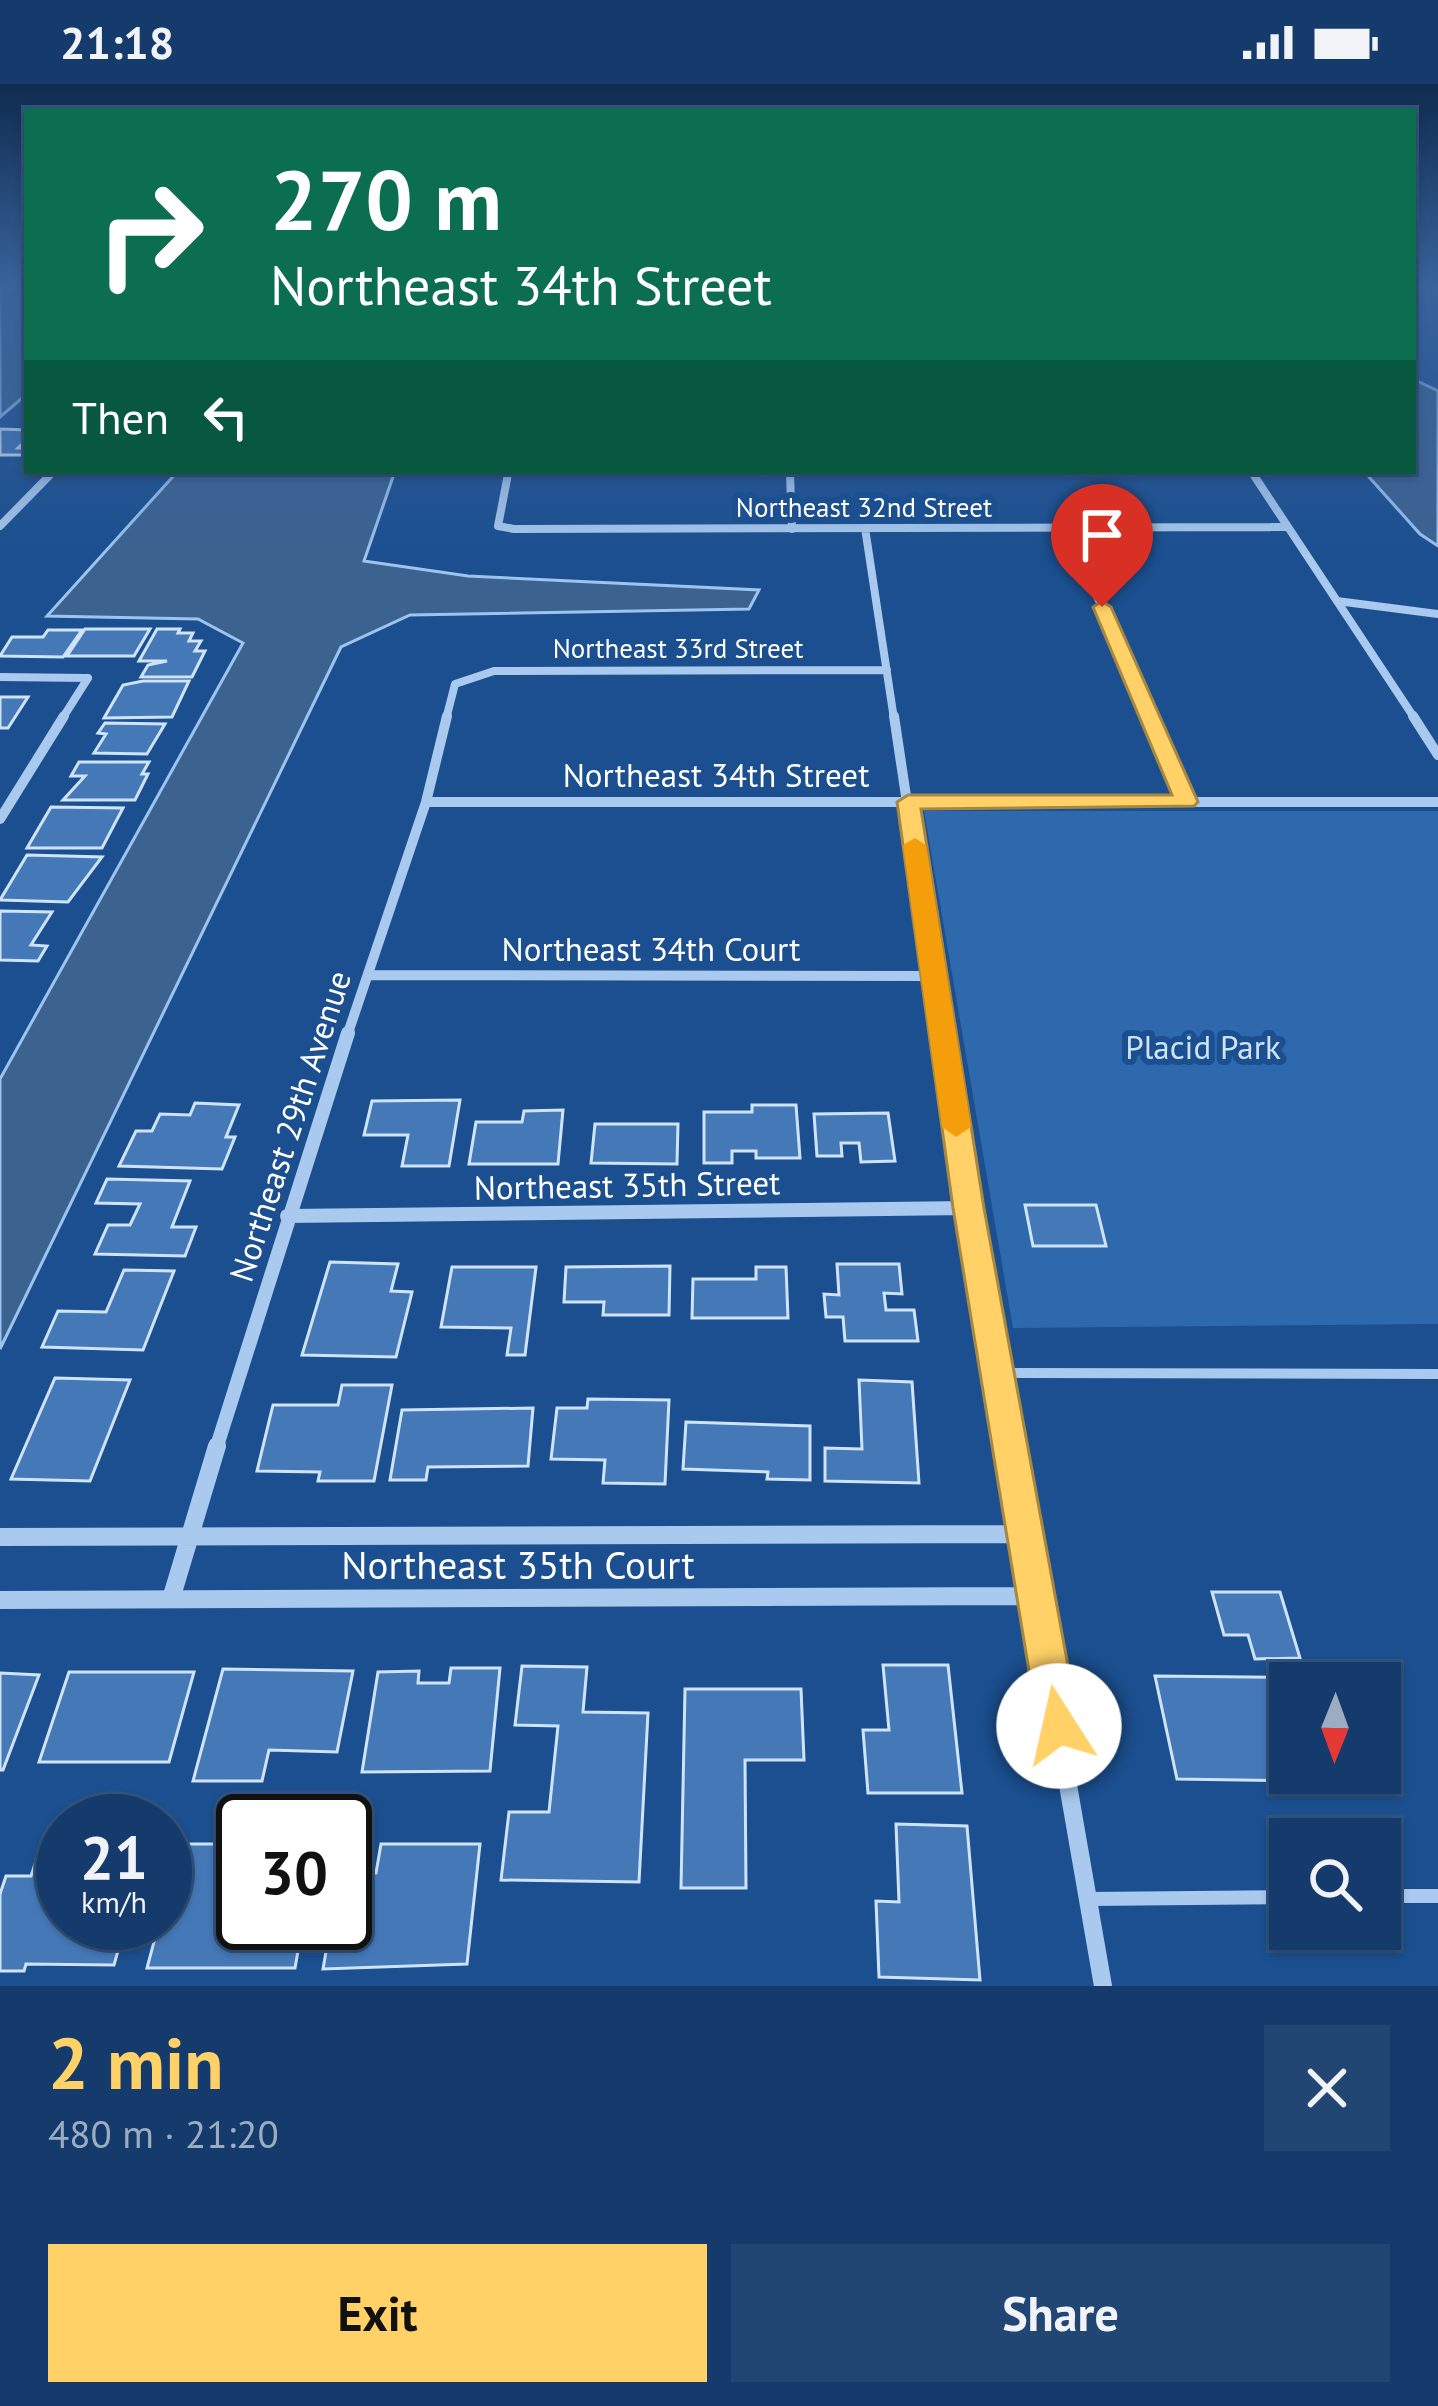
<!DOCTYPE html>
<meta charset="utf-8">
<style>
body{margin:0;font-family:"PT Sans",sans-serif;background:#214673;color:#f1f3f6;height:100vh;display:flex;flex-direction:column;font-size:45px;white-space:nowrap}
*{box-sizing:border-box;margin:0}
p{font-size:39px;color:#9dadc1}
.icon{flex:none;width:66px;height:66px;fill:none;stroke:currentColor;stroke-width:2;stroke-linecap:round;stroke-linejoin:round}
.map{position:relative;height:1902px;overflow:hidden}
.drawer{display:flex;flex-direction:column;background:#143b6b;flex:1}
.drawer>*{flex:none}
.guide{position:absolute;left:24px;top:24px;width:1392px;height:366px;border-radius:0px;box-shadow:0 3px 9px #0004,0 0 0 3px #33557e;background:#0b6e4f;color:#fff;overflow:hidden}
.needle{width:78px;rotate:181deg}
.fabs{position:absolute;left:1269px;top:1578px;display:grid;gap:24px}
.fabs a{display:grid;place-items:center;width:132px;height:132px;border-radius:0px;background:#143b6b;box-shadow:0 3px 9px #0004,0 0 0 3px #33557e;font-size:60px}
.speed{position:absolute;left:36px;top:1710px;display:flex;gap:24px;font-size:60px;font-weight:700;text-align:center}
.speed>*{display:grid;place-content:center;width:156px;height:156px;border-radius:50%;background:#143b6b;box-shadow:0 3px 9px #0004,0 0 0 3px #33557e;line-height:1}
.speed small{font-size:30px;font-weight:400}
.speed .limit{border:6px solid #111;border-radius:18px;background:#fff;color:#111}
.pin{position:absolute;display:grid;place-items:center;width:102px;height:102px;color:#fff;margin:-123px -51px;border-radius:50% 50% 50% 0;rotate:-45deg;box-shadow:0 0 12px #0007}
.pin .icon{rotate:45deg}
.me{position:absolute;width:132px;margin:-66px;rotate:350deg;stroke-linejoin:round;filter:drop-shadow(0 0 9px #0008)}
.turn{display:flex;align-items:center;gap:42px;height:252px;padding:0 48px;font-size:54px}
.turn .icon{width:156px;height:156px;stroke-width:2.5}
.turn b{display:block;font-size:84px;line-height:102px}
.then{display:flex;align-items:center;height:114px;padding:0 48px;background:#0003;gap:24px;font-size:45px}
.round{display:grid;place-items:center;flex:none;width:126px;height:126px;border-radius:0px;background:#214673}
.head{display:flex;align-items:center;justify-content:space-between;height:204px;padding:0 48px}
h1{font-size:72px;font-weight:800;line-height:90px;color:#ffd166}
.primary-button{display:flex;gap:24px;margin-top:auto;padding:24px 48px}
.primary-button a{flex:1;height:138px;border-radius:0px;background:#ffd166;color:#111;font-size:48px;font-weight:800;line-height:138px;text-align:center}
.primary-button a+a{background:#214673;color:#f1f3f6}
.status{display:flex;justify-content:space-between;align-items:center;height:84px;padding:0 60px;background:#143b6b;direction:ltr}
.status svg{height:33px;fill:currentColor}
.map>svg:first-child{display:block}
.green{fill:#2e69ad}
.water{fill:#3c6290;stroke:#9cc4f0;stroke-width:3}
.building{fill:#4478b7;stroke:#cfe3fa;stroke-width:3}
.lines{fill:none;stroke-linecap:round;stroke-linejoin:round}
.service-far1{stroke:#a9c9ee;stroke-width:10}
.service{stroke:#a9c9ee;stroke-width:14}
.minor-far4{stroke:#a9c9ee;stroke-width:6}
.minor-far3{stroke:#a9c9ee;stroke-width:8}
.minor-far2{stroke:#a9c9ee;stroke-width:10}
.minor-far1{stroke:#a9c9ee;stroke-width:14}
.minor{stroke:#a9c9ee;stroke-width:18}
.route{fill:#ffd166;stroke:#a68842;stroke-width:3}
.slow{fill:#f59e0b}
.labels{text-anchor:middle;stroke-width:12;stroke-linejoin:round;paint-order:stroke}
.far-street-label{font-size:27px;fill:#fff;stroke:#1b4f8f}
.street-label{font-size:33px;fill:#fff;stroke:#1b4f8f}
.park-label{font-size:33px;fill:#cfe3fa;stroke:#1b4f8f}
.near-street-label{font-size:39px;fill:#fff;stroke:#1b4f8f}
</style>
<div class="status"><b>21:18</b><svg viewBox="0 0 49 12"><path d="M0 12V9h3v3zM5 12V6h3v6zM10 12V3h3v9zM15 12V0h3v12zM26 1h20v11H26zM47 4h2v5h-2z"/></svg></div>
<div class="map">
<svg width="1438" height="1902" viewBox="0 0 1438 1902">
<rect width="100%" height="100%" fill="#1b4f8f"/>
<path class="green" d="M924,727H1438V1240L1013,1244Z"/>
<path class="water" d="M0,205H27V310L0,333Z
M1413,295L1438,307V462L1420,450L1369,393L1370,387H1413Z
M178,387H395L364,477L468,492L759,506L749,525L410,531L341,563L0,1265V995L243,559L198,535L47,532Z"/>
<path class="building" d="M0,345L27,346V355L18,364H27V371H0Z
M85,545H150L134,572H67Z
M157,545H180L178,549H193L189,557H201L195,567H205L192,593H141L148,581L167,577H139Z
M48,546H82L63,573L0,572L12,553H43Z
M143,597H189L172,633L104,634L123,601Z
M0,613H28L8,644H0Z
M105,639L165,640L147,670L94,669L106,650L98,649Z
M79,678H149L142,690H148L135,716H63L85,692H71Z
M51,723L123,724L102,764H27Z
M27,771L102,773L68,818L0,816Z
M0,827L52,828L31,861L47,862L38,877L0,876Z
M460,1016L449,1082H402L408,1051H364L372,1017Z
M195,1019L239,1021L226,1053H235L222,1085L119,1082L136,1047H152L160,1030L190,1031Z
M752,1021H796L800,1074H756V1067H732V1079H704V1028H752Z
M563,1026L558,1080H469L476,1038H522L524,1027Z
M888,1029L895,1077L861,1078L859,1059H841L842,1072H817L814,1030Z
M595,1040H678L677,1080L591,1079Z
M107,1095L190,1097L172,1143H196L185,1172L95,1170L108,1141H130L140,1120L96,1119Z
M1025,1121H1096L1106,1162H1033Z
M330,1178L398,1180L391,1207L412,1208L396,1273L302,1271Z
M837,1180H899L902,1210L884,1209L886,1226H914L918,1257H845L843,1233H826L824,1210L839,1211Z
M670,1182L669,1231H603L604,1218H564L566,1183Z
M452,1183H536L525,1271H507L511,1244L441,1243Z
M756,1183H786L788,1234H692L693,1195H756Z
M124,1186L174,1187L143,1266L42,1263L58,1227L106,1228Z
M55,1294L130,1296L90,1397L11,1395Z
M859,1296L912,1298L919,1399L825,1397V1364L862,1365Z
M342,1301H392L374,1397H318L320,1388L257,1387L273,1321H338Z
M588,1315L669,1316L665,1400L603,1399L605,1376L551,1375L557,1324H587Z
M533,1324L528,1382L428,1383L426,1396H390L402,1326Z
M686,1338L810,1342V1396L767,1395L768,1388L683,1385Z
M1212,1508H1280L1300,1574L1255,1575L1248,1551H1224Z
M883,1581H948L962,1709H868L863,1646H889Z
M522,1582L587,1583L583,1628L648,1629L639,1798L501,1796L509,1728H549L558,1642L515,1641Z
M451,1584H500L490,1687L362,1688L378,1588L419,1587L418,1599H449Z
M223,1585L353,1587L337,1668L269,1666L262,1697H193Z
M69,1588H194L169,1678H39Z
M0,1589L39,1591L3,1686H0Z
M1155,1592L1330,1594L1331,1599H1290V1689H1358L1360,1698L1177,1695Z
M685,1605H801L804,1676H745L746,1804H681Z
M896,1740L967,1742L980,1896L879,1893L876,1817L899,1818Z
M178,1760H243V1839H303L295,1884H147L159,1839H165V1814Z
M381,1760H480L467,1880L323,1885L331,1839H345V1788L376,1789Z
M41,1762H63V1839H126L114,1881L26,1880L24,1887H0V1810L6,1792H31Z"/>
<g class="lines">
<path class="service-far1" d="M998,1289L1438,1290"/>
<path class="service" d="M1380,1812H1438
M1088,1815L1290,1813"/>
<path class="minor-far4" d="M790,387V393
M1251,387L1255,393
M48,393L54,387
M507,393L509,387"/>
<path class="minor-far3" d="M508,390L498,442L514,445L1287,443
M790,390L792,445
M1253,390L1415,635
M0,442L51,390
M865,444L894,635
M1068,445L1150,635
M1337,517L1438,530
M0,593L88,594
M62,635L88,594
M446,635L455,600L494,587L887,586"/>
<path class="minor-far2" d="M894,632L942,952
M1149,632L1186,718
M1413,632L1438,671
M426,718H1438
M0,735L64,632
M368,891L934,892
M347,952L426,718L447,632"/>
<path class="minor-far1" d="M941,949L1010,1365
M287,1132L968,1124
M216,1365L348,949"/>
<path class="minor" d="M1009,1362L1103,1902
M0,1453L1026,1450
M171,1515L217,1362
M0,1516L1037,1512"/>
</g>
<linearGradient id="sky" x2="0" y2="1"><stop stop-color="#0f2b4f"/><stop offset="0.43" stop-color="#39639b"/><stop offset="1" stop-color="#39639b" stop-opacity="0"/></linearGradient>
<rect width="1438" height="472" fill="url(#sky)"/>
<path class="route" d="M1102,517L1111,523L1198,718L1194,722L921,725L984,1124L1079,1642L1073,1655L1059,1661L1044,1655L1038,1642L953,1124L897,718L908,711H1172L1093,523Z"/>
<path class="slow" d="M915,754L926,761L971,1043L956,1053L942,1043L903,761Z"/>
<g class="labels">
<g class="far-street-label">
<text x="864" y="433">Northeast 32nd Street</text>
<text x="678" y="574">Northeast 33rd Street</text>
</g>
<g class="street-label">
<text x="716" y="703">Northeast 34th Street</text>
<text x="651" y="877">Northeast 34th Court</text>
<text transform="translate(290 1042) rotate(-72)" y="12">Northeast 29th Avenue</text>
<text transform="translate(627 1101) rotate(-1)" y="12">Northeast 35th Street</text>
</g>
<g class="park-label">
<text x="1203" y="975">Placid Park</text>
</g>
<g class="near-street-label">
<text x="518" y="1495">Northeast 35th Court</text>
</g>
</g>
</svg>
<div class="fabs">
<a><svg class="needle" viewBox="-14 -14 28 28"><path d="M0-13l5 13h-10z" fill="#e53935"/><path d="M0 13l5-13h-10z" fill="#9dadc1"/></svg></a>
<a><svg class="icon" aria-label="search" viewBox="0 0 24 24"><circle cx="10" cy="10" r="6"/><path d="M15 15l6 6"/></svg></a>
</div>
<div class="speed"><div>21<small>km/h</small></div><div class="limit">30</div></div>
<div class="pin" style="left:1102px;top:523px;background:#d93025"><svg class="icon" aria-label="arrive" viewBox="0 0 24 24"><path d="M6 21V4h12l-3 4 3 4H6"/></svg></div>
<svg class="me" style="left:1059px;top:1642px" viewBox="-20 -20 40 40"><circle r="19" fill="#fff"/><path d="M0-13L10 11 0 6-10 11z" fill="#ffd166"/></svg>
<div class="guide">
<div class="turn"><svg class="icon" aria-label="right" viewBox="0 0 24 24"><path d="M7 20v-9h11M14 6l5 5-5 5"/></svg><div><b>270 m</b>Northeast 34th Street</div></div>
<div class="then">Then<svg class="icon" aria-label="left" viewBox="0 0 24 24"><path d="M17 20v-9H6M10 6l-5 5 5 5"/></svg></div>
</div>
</div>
<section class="drawer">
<div class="head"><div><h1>2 min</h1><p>480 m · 21:20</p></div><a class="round"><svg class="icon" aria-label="close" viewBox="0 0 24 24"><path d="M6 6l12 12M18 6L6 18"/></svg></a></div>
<div class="primary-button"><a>Exit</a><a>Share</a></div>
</section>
